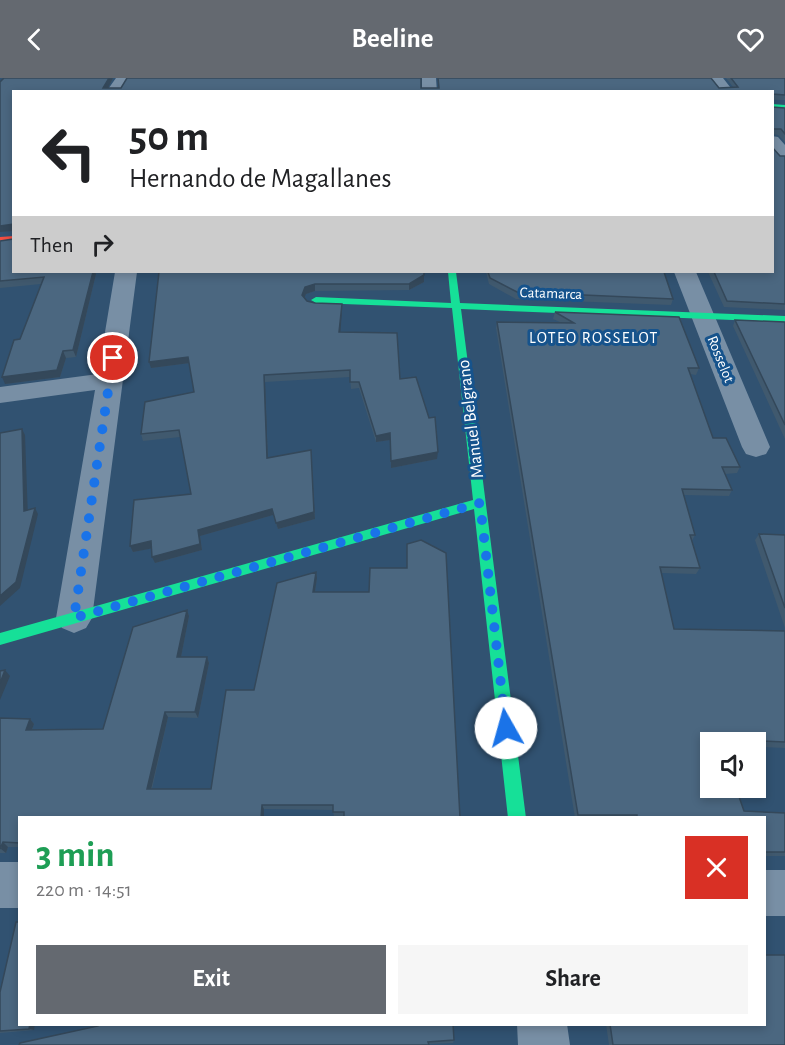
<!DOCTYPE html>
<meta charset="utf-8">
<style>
body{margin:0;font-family:"Alegreya Sans",sans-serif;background:#f6f6f6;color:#202124;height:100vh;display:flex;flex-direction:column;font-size:22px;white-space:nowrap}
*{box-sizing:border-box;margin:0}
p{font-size:20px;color:#757577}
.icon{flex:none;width:33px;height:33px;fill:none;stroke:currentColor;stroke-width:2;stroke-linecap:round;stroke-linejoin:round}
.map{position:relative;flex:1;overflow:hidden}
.details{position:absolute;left:18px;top:738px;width:748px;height:210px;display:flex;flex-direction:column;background:#fff;border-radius:0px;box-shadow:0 3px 9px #0003}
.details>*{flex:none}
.banner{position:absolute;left:12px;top:12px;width:762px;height:183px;border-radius:0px;box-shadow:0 3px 9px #0003;background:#fff;color:#202124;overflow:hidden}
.controls{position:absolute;left:700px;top:654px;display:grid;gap:12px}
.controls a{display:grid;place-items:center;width:66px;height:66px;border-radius:0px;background:#fff;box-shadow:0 3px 9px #0003;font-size:30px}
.pin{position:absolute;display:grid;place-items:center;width:51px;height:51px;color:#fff;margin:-26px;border:3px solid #fff;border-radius:50%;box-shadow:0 2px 6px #0007}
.me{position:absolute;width:66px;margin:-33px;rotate:353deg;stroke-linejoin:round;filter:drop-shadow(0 0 4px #0008)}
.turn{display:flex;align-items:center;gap:21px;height:126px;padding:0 18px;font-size:27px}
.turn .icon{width:78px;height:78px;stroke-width:2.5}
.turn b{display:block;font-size:42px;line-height:51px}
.then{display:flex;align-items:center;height:57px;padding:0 18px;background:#0003;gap:12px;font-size:22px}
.round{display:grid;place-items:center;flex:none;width:63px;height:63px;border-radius:0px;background:#f6f6f6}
.overview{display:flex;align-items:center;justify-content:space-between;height:102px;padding:0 18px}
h1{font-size:36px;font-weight:700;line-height:45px;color:#1e9e55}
.button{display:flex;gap:12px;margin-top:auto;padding:12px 18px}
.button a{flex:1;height:69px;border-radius:0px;background:#646970;color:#fff;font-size:24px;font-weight:700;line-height:69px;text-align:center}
.button a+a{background:#f6f6f6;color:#202124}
header{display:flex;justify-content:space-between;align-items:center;height:78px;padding:0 18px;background:#646970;color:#fff;font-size:27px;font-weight:700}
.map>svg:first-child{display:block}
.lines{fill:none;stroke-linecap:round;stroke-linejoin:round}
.street{fill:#788fa5;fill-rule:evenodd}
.fast{fill:#16e098;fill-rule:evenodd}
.jam{fill:#f24e42;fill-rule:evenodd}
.wall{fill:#40596e}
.shaded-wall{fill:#34485a}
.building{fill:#4b6780;stroke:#34485a;stroke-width:1.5}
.route{stroke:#1a73e8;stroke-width:10;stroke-dasharray:0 18}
.labels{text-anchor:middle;stroke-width:6;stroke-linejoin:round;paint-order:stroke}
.far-street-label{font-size:15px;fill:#fff;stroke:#16538c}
.far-neighbourhood-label{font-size:16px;letter-spacing:1.5px;fill:#fff;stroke:#16538c}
.street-label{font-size:18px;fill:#fff;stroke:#16538c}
</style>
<header><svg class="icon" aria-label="back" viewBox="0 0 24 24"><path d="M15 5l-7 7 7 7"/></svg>Beeline<svg class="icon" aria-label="heart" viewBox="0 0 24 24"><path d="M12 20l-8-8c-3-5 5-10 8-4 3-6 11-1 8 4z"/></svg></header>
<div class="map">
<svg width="785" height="967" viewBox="0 0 785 967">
<rect width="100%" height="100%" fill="#315271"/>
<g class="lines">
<path class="street" d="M116,0H131L121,14H106Z
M422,0H436L437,14H422Z
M708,0H723L734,14H719Z
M772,58L778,59L785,67V83L779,82L772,74Z
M115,194H137L92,540L86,550L74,555L62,550L56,540L95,312L0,325V309L98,296Z
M674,194H696L770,369L766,376L756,379L746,376L742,369Z
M0,784H20V830H0Z
M765,792H785V838H765Z
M517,946H567L570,967H518Z"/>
<path class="fast" d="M772,26L785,27V31L772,30Z
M448,194H456L460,225L785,238V244L461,231L526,740H508L474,431L0,567V555L473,422L452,230L316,225L311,222L316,219L451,225Z"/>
<path class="jam" d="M14,158V163L0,165V159Z"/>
</g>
<path class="wall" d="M4,0H113L108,10H438V0H711L719,10L733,9L726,0H785V22L14,14V194H95L96,196L76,279L66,280L60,299L5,306L20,261L41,206L0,210V163L13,161V153L0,154Z
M772,29L785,30V64L778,57L772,56Z
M780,78L785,79V232L724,229L708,194H772Z
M159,194L424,204L409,212L315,213L306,216L304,220L307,223L315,225L342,226L340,254L400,301L437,381L391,390L390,362L376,364L359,310L351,311L350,299L265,304L268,380L311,379L315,441L278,451L273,437L200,458L202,472L155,485L152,470L133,474L130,468L191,416L180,359L143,363L141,356L194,314L190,285L151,290Z
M486,194H664L673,221L671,227L516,221L489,206Z
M555,234L699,290L696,297L690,296L713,360L740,389L737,395L725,396L732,412L729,418L684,417L695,457L692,463L700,490L696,496L662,495L674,551L785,553V670L761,669L763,677L758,682H756V664H711L744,733L785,735V778H765V740H575L496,250L497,244H560L553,241Z
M735,242L785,244V361L733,248Z
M759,456L785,457V550L755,462Z
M421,462L344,739H334L333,732L264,731V740H20V769H8L6,775H0V640L30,641L34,646L32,652L103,651L187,532L189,538L181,579H207L209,585L198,640L168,639L152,711H211L254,612L316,494L317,500L315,514H369L407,490Z
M0,914L34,952L0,955Z
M606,946H765L785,967H609Z
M454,962L453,965L429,966L19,967Z"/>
<path class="shaded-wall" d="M109,0H113L106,14L103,10Z
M13,146L14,153L0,154V148Z
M93,194H95L96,196L76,279L73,272Z
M424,197V204L409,212V206Z
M315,206V213L306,216L303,223L302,217L305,209Z
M342,226V232L340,261L339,254Z
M63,273L66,280L60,299L5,306L2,299Z
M188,279L190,285L151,290L149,284Z
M264,297L265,304L268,386L267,380Z
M22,351L25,357L28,439L24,433Z
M390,355V362L376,364V358Z
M438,374L437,381L391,390V383Z
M311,379L315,441L278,451L276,445Z
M35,430L38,436L20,510L0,528V518Z
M272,431L273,437L200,458L202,472L155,485L152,479L198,452Z
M151,463L154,470L133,474L130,468Z
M316,494L317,500L314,520L313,514Z
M187,532L189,538L180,584L177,579Z
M207,579L209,585L198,640L195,634Z
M5,592L10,598L0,622V605Z
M165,634L168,639L150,716L147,711Z
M30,641L34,646L30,657L26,652Z
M262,727L264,731V740H261Z
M3,764L8,769L6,775L1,771Z
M30,946H35L34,952L29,951Z"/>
<path class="building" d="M4,0H109L103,10H121L127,0H421V10H439L438,0H711L719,10L738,9L731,0H785V17L772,16V14H14V194H93L73,272L63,273L57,292L2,299L14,262L20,261L44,199L0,203V163L13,161V146L0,148V4Z
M772,29L785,30V56L781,51H773L772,55Z
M772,69L780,78H785V226L727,223L714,194H772Z
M159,194H424V197L409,206H315L305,209L302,217L307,223L315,225L342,226L339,254L397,255L400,301L416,299L429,340L435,339L438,374L391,383L390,355L376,358L359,304H350V292L264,297L267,380L311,372L314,434L276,445L272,431L198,452L200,466L152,479L151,463L130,468L134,422L191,416L179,352L141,356L145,324L194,314L188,279L149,284Z
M488,194H664L673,221L517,214L490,200Z
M555,234L679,239L699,290H688L713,360H726L740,389H722L732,412L682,411L695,457H690L700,490L660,489L674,551L785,553V664L759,663L763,677H756V664H711V710H736L744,733L785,735V774H765V740H637V737H578L497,244L574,245Z
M735,242L785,244V347Z
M22,351L24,433L35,430L16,504L0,518V355Z
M759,456L785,457V530Z
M421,462L446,475L460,740H344V734H333V727H262L261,740H20V765L3,764L0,771V640L30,641L26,652L103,651L133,549L187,532L177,579H207L195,634H165L147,711H211L226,612H254L277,505L316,494L313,514H369L370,490H407V466Z
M5,592L0,605V593Z
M16,844H20V946H30L29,951L0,953V914Z
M765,877H785V967H613L610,946H765Z
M98,946H453L454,962L428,964L429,967H19L20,965L98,948Z"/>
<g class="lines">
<path class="route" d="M113,280L74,540L480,425L506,650"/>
</g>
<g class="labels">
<g class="far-street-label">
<text transform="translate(551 215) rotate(2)" y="5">Catamarca</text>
<text transform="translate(721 281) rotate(68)" y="5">Rosselot</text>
</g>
<g class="far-neighbourhood-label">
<text x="594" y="265">LOTEO ROSSELOT</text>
</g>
<g class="street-label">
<text transform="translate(470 341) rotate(-97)" y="6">Manuel Belgrano</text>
</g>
</g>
</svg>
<div class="controls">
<a><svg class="icon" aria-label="sound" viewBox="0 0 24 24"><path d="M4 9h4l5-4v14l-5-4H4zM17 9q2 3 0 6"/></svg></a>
</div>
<div class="pin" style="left:113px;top:280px;background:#d93025"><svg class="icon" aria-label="arrive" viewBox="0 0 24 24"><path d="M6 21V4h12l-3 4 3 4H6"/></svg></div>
<svg class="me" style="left:506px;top:650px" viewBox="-20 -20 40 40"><circle r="19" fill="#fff"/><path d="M0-13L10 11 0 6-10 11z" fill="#1a73e8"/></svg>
<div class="banner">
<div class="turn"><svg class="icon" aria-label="left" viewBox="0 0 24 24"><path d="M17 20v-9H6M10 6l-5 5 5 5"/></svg><div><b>50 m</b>Hernando de Magallanes</div></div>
<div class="then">Then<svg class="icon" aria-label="right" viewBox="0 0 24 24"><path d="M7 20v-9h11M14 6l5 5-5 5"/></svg></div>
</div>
<section class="details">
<div class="overview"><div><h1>3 min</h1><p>220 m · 14:51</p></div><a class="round" style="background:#d93025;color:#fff"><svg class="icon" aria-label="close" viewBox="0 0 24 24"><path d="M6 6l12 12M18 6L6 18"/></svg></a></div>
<div class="button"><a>Exit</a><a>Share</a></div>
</section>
</div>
